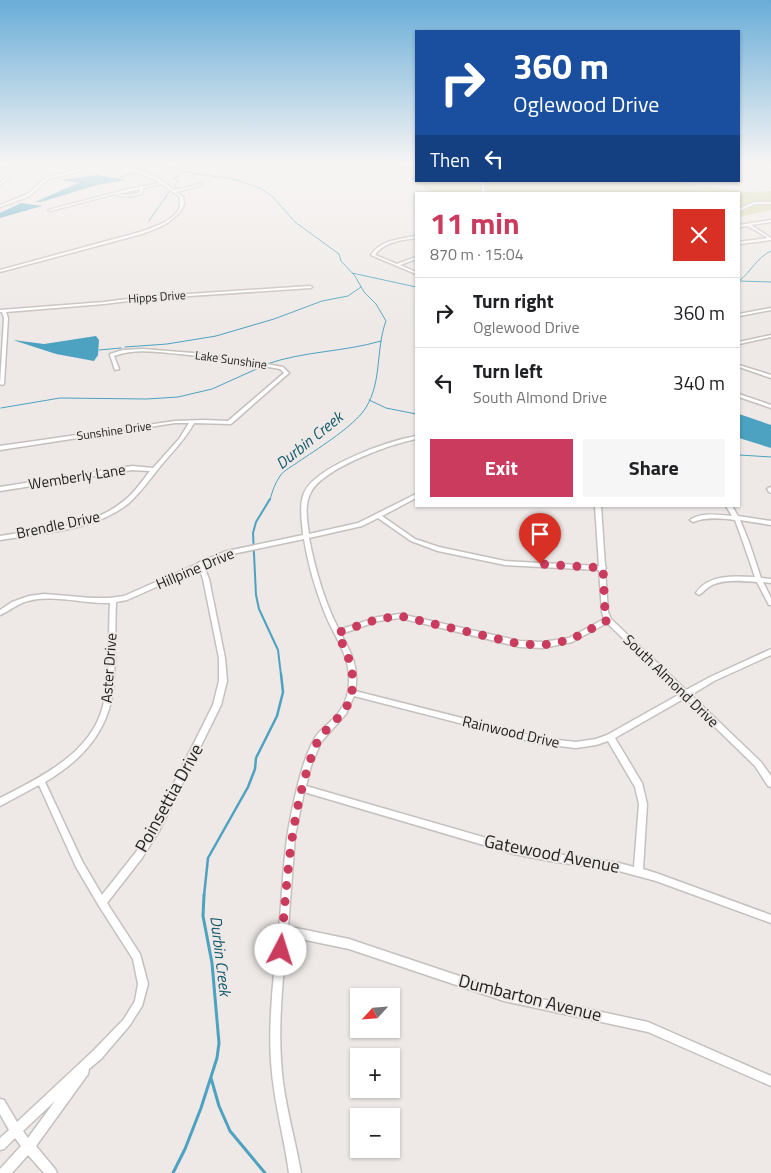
<!DOCTYPE html>
<meta charset="utf-8">
<style>
body{margin:0;font-family:"Titillium Web",sans-serif;background:#f6f6f6;color:#202124;height:100vh;display:flex;flex-direction:column;font-size:19px;white-space:nowrap}
*{box-sizing:border-box;margin:0}
p{font-size:16px;color:#757577}
.icon{flex:none;width:28px;height:28px;fill:none;stroke:currentColor;stroke-width:2;stroke-linecap:round;stroke-linejoin:round}
.map{position:relative;flex:1;overflow:hidden}
.drawer{position:absolute;left:415px;top:192px;width:325px;height:315px;display:flex;flex-direction:column;background:#fff;border-radius:0px;box-shadow:0 1px 4px #0004}
.drawer>*{flex:none}
.hud{position:absolute;left:415px;top:30px;width:325px;height:152px;border-radius:0px;box-shadow:0 1px 4px #0004;background:#1a4fa0;color:#fff;overflow:hidden}
.needle{width:32px;rotate:244deg}
.tools{position:absolute;left:350px;top:988px;display:grid;gap:10px}
.tools a{display:grid;place-items:center;width:50px;height:50px;border-radius:0px;background:#fff;box-shadow:0 1px 4px #0004;font-size:25px}
.pin{position:absolute;display:grid;place-items:center;width:42px;height:42px;color:#fff;margin:-51px -21px;border-radius:50% 50% 50% 0;rotate:-45deg;box-shadow:0 0 5px #0007}
.pin .icon{rotate:45deg}
.me{position:absolute;width:55px;margin:-28px;rotate:5deg;stroke-linejoin:round;filter:drop-shadow(0 0 4px #0008)}
.turn{display:flex;align-items:center;gap:18px;height:105px;padding:0 15px;font-size:22px}
.turn .icon{width:65px;height:65px;stroke-width:2.5}
.turn b{display:block;font-size:35px;line-height:42px}
.then{display:flex;align-items:center;height:48px;padding:0 15px;background:#0003;gap:10px;font-size:19px}
.round{display:grid;place-items:center;flex:none;width:52px;height:52px;border-radius:0px;background:#f6f6f6}
.overview{display:flex;align-items:center;justify-content:space-between;height:85px;padding:0 15px}
h1{font-size:30px;font-weight:700;line-height:38px;color:#cb3b5d}
.action{display:flex;gap:10px;margin-top:auto;padding:10px 15px}
.action a{flex:1;height:58px;border-radius:0px;background:#cb3b5d;color:#fff;font-size:20px;font-weight:700;line-height:58px;text-align:center}
.action a+a{background:#f6f6f6;color:#202124}
ul{padding:0;list-style:none}
li{display:flex;align-items:center;gap:15px;height:70px;padding:0 15px;border-top:1px solid #e0e0e0}
li div{flex:1}
li b{display:block;font-size:19px}
li em{font-style:normal}
.map>svg:first-child{display:block}
.green{fill:#d3d6a0}
.water{fill:#4ca2c0}
.lines{fill:none;stroke-linecap:round;stroke-linejoin:round}
.stream-far3{stroke:#4ca2c0;stroke-width:1}
.stream-far2{stroke:#4ca2c0;stroke-width:2}
.stream-far1{stroke:#4ca2c0;stroke-width:2.5}
.stream{stroke:#4ca2c0;stroke-width:3}
.minor-casing{stroke:#c5c0bd;stroke-width:3}
.minor{fill:#fff;fill-rule:evenodd}
.route{stroke:#cb3b5d;stroke-width:9;stroke-dasharray:0 16.2}
.labels{text-anchor:middle;stroke-width:4;stroke-linejoin:round;paint-order:stroke}
.far-street-label{font-size:12px;fill:#242221;stroke:#eee9e6}
.street-label{font-size:15px;fill:#242221;stroke:#eee9e6}
.water-label{font-size:16px;font-style:italic;fill:#13596e;stroke:#eee9e6}
.near-street-label{font-size:18px;fill:#242221;stroke:#eee9e6}
</style>
<div class="map">
<svg width="771" height="1173" viewBox="0 0 771 1173">
<rect width="100%" height="100%" fill="#eee9e6"/>
<path class="green" d="M388,163H416V181H669L747,192L771,191V210L739,217V194H434Z"/>
<path class="water" d="M97,175L127,180L97,185L41,202H35L78,183L60,180Z
M21,203L42,206L0,218V213Z
M96,336L99,340L98,355L94,361L56,354L13,340L44,344Z
M739,414L771,425V448L739,438Z"/>
<g class="lines">
<path class="stream-far3" d="M154,163L191,173L234,179L260,188L273,197L295,222L339,254L341,261L355,276L364,292L376,304L386,321C375,350 383,387 362,413C349,429 316,450 298,462C293,466 284,470 280,476C275,483 272,492 270,500
M140,171L153,163
M120,177L137,172
M177,189L175,185L178,181L174,178L186,172
M149,221L169,192
M352,273L416,287
M739,281C751,272 757,257 771,251
M739,281L771,282
M125,347L167,344L216,336L274,319L322,301L348,296L361,287
M99,350L121,348
M267,364C304,351 344,352 381,341
M369,400L386,408L416,414
M1,408L60,398L147,399L178,397L212,389L261,367
M739,455L771,457"/>
<path class="stream-far2" d="M270,499L256,522L253,533L256,595L259,609L278,650L281,675"/>
<path class="stream-far1" d="M204,896L208,858L248,787L255,769L256,758L277,716L283,692L281,674"/>
<path class="stream" d="M211,1078L219,1106L230,1131L265,1173
M173,1173L185,1149L201,1108L217,1058L219,1043L212,963L203,916L204,895"/>
<defs>
<path id="minor" d="M61,163H66L65,164Z
M78,163H81L84,167L82,171L48,179L30,196L0,207V205L28,194L46,177L80,169L82,167Z
M129,163H131L135,169L158,178L174,190L201,184L202,185L176,192L183,197L184,205C175,222 159,228 142,234L0,272V270L140,232C152,228 177,220 180,206C180,204 180,199 180,197L162,184L143,188V193C133,197 125,198 115,194L50,211L48,210L129,189L160,183L156,180L133,171ZM140,189V192C133,195 126,196 118,194Z
M237,163H240L248,171V173H246Z
M280,163H283L290,170V172H288Z
M321,163H324L332,170V172H330Z
M362,163H365L368,166L366,167Z
M0,168L10,169L12,174L0,186V183L10,174L8,171L0,170Z
M474,181H478L484,183L485,194H482V184Z
M754,202H771V204H755L739,211V209Z
M771,220V222L751,225L771,238V240L739,244V242L768,238L748,226L739,227V225Z
M416,236V238C402,240 383,242 375,255L397,264L416,257V259L400,265L416,272V274L371,255C380,240 401,239 416,236Z
M310,286L312,287L311,288L144,299L104,304L6,312L8,318L4,384L2,385L0,384L4,318L2,312H0V310L104,302L144,297Z
M771,308V310L739,316V314Z
M771,335V337L739,344V342Z
M142,349L193,353L245,360L283,367L289,373L231,424L194,423C185,440 171,453 159,468C150,479 140,493 129,503C95,531 42,533 0,540V536C41,529 91,529 125,500C135,492 142,481 150,471L132,470L0,491V487L132,466L153,468L179,439L189,423H175L0,450V446L175,421L204,420L228,421L284,373L280,369C246,363 213,357 180,354C158,352 135,348 114,356L119,369L115,370L110,355V354L123,350Z
M739,365L771,375V378L739,367Z
M739,394L771,405V408L739,397Z
M416,436V439C390,444 324,468 311,492C304,504 307,521 309,534L358,523L416,494V498L382,516L415,539L439,547L505,561L599,566L595,506H601L605,566L606,568L605,569L608,612L611,619L686,690L710,677L771,649V655L714,681L691,695L761,762L771,776V787L768,786L755,766L685,698L615,738L642,783L647,804L643,869L656,873L771,915V923L656,881L619,871L550,861L514,854L304,792L295,836L288,928H296L349,939L504,991L648,1022L771,1076V1086L648,1032L504,1001L349,949L296,938L287,937C282,985 277,1034 283,1082C287,1113 296,1143 301,1173H289C284,1136 273,1099 271,1061C268,1014 275,966 280,918C282,894 283,870 286,847C288,826 293,805 298,784C302,768 307,752 315,738C319,731 325,727 331,721C343,710 350,695 349,678C349,653 332,633 324,611C315,588 308,564 304,539L228,555L204,566L209,579L225,658L227,681L221,705L159,831L142,858L107,903L140,954L148,984L142,1006L130,1025L101,1059L89,1069L88,1074L36,1146L55,1169L57,1173H44L28,1155L12,1173H0V1169L21,1146L15,1138L4,1149L0,1150V1138L9,1130L0,1114V1099L4,1100L17,1122L93,1051L124,1019L135,1001L138,984L133,959L99,906L76,867L39,785L0,806V798C39,778 91,754 103,706C111,673 108,637 110,603C84,604 53,594 28,601C16,604 10,611 0,615V610L12,602L29,596L44,594L92,598H109L124,596L197,564L198,563L227,551L303,535C302,522 299,505 304,493C316,466 388,441 416,436ZM378,518L411,541L438,551L505,565L599,570L602,612L604,619L569,638L543,642L520,641L400,614L378,617L339,630C324,601 315,569 309,538L362,526ZM199,568L203,579L219,658V681L213,705L153,825L136,852L102,895L82,861L45,782C74,765 99,742 109,709C113,698 113,686 114,675C116,650 115,626 116,602L127,600ZM400,618L520,647L543,648L572,642L607,623L680,694L607,735L596,739L576,742L541,738L355,691C359,668 352,654 341,634L378,621ZM354,696L541,744L576,748L596,745L608,741L635,787L639,804L634,867L619,863L550,853L514,846L306,786L311,766L321,742L346,714ZM55,1101L28,1138L23,1131Z
M770,487L771,488V493L769,492L767,489Z
M726,506H732L738,516L771,521V525L740,520L749,542L761,578L771,579V583L763,582L771,598V605H769L757,582C742,581 725,579 712,585C706,588 704,592 699,595L696,593C708,574 734,576 755,577L743,542L735,520C720,518 706,517 693,522L690,520C702,512 719,515 732,516Z"/>
</defs>
<use href="#minor" class="minor-casing"/>
<use href="#minor" class="minor"/>
</g>
<linearGradient id="sky" x2="0" y2="1"><stop stop-color="#69add8"/><stop offset="0.5" stop-color="#f7f5f4"/><stop offset="1" stop-color="#f7f5f4" stop-opacity="0"/></linearGradient>
<rect width="771" height="327" fill="url(#sky)"/>
<g class="lines">
<path class="route" d="M281,950C287,881 290,812 315,747C324,725 349,716 352,691C355,669 347,652 337,633L378,619L400,616L520,644L543,645L570,640L608,620L605,612L603,568L540,564"/>
</g>
<g class="labels">
<g class="far-street-label">
<text transform="translate(157 297) rotate(-4)" y="4">Hipps Drive</text>
<text transform="translate(231 360) rotate(8)" y="4">Lake Sunshine</text>
<text transform="translate(114 431) rotate(-8)" y="4">Sunshine Drive</text>
</g>
<g class="street-label">
<text transform="translate(77 477) rotate(-9)" y="5">Wemberly Lane</text>
<text transform="translate(58 525) rotate(-12)" y="5">Brendle Drive</text>
<text transform="translate(195 569) rotate(-23)" y="5">Hillpine Drive</text>
<text transform="translate(109 668) rotate(-86)" y="5">Aster Drive</text>
<text transform="translate(671 681) rotate(44)" y="5">South Almond Drive</text>
<text transform="translate(511 732) rotate(13)" y="5">Rainwood Drive</text>
</g>
<g class="water-label">
<text transform="translate(309 440) rotate(-39)" y="6">Durbin Creek</text>
<text transform="translate(221 956) rotate(83)" y="6">Durbin Creek</text>
</g>
<g class="near-street-label">
<text transform="translate(169 798) rotate(-61)" y="6">Poinsettia Drive</text>
<text transform="translate(552 854) rotate(11)" y="6">Gatewood Avenue</text>
<text transform="translate(530 998) rotate(14)" y="6">Dumbarton Avenue</text>
</g>
</g>
</svg>
<div class="tools">
<a><svg class="needle" viewBox="-14 -14 28 28"><path d="M0-13l5 13h-10z" fill="#e53935"/><path d="M0 13l5-13h-10z" fill="#757577"/></svg></a>
<a>+</a>
<a>−</a>
</div>
<div class="pin" style="left:540px;top:564px;background:#d93025"><svg class="icon" aria-label="arrive" viewBox="0 0 24 24"><path d="M6 21V4h12l-3 4 3 4H6"/></svg></div>
<svg class="me" style="left:281px;top:950px" viewBox="-20 -20 40 40"><circle r="19" fill="#fff"/><path d="M0-13L10 11 0 6-10 11z" fill="#cb3b5d"/></svg>
<div class="hud">
<div class="turn"><svg class="icon" aria-label="right" viewBox="0 0 24 24"><path d="M7 20v-9h11M14 6l5 5-5 5"/></svg><div><b>360 m</b>Oglewood Drive</div></div>
<div class="then">Then<svg class="icon" aria-label="left" viewBox="0 0 24 24"><path d="M17 20v-9H6M10 6l-5 5 5 5"/></svg></div>
</div>
<section class="drawer">
<div class="overview"><div><h1>11 min</h1><p>870 m · 15:04</p></div><a class="round" style="background:#d93025;color:#fff"><svg class="icon" aria-label="close" viewBox="0 0 24 24"><path d="M6 6l12 12M18 6L6 18"/></svg></a></div>
<ul>
<li><svg class="icon" aria-label="right" viewBox="0 0 24 24"><path d="M7 20v-9h11M14 6l5 5-5 5"/></svg><div><b>Turn right</b><p>Oglewood Drive</p></div><em>360 m</em></li>
<li><svg class="icon" aria-label="left" viewBox="0 0 24 24"><path d="M17 20v-9H6M10 6l-5 5 5 5"/></svg><div><b>Turn left</b><p>South Almond Drive</p></div><em>340 m</em></li>
</ul>
<div class="action"><a>Exit</a><a>Share</a></div>
</section>
</div>
